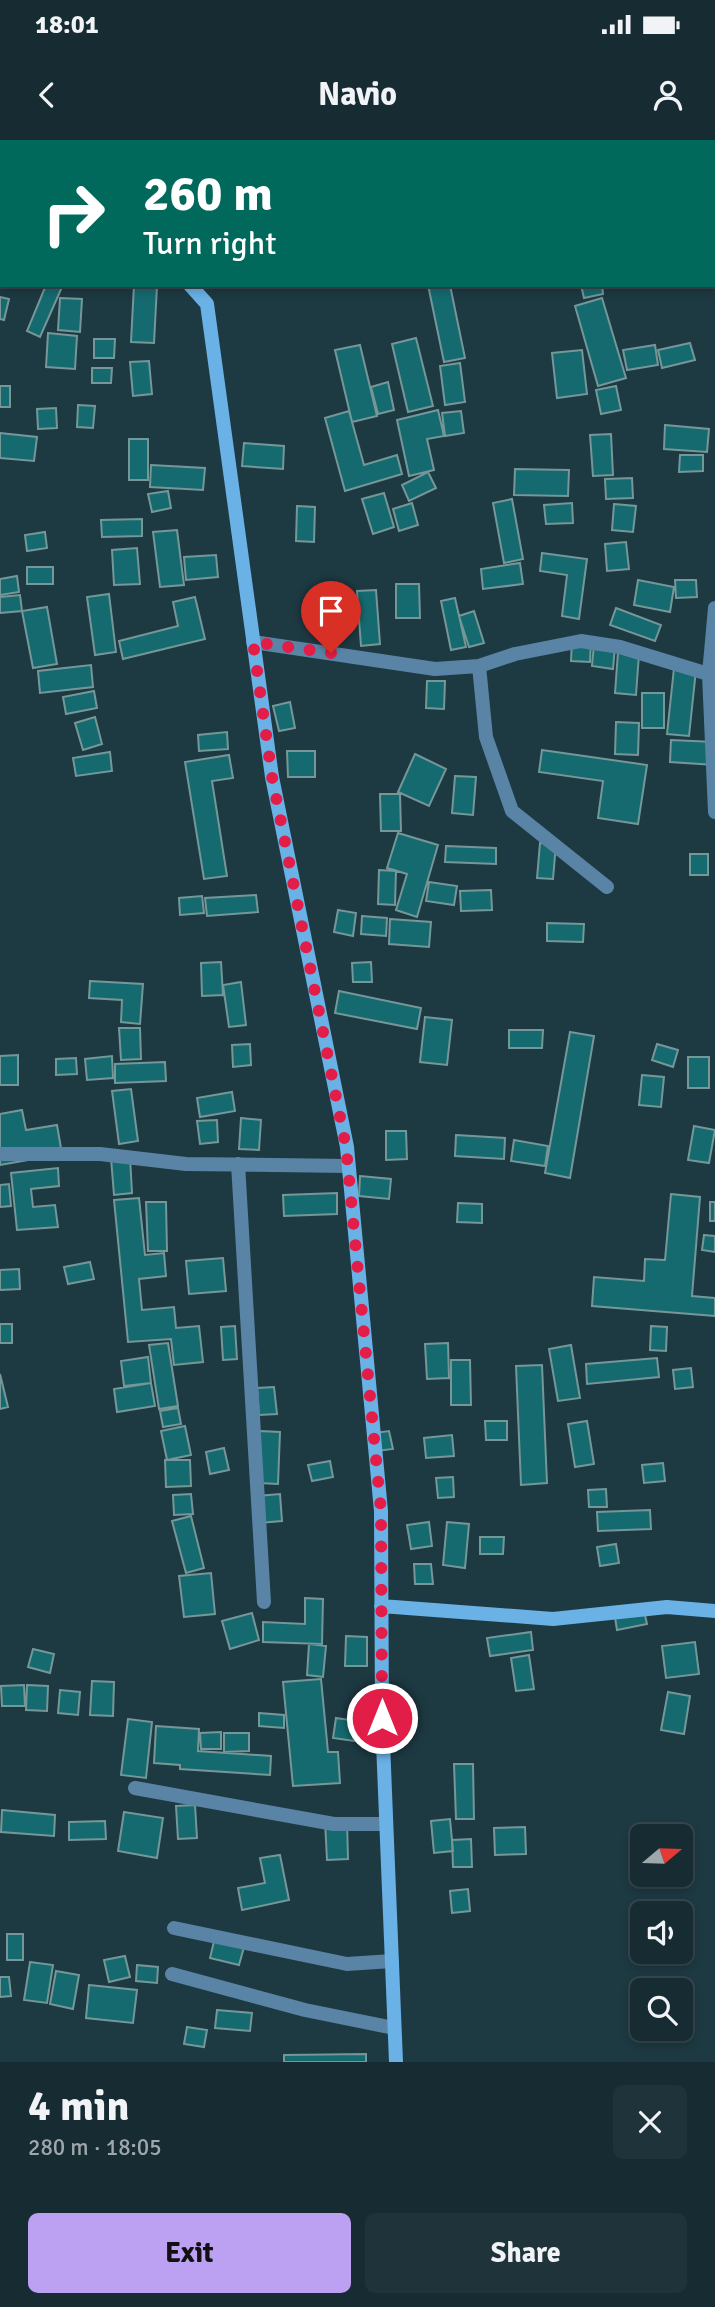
<!DOCTYPE html>
<meta charset="utf-8">
<style>
body{margin:0;font-family:Signika,sans-serif;background:#1f333a;color:#f1f3f6;height:100vh;display:flex;flex-direction:column;font-size:26px;white-space:nowrap}
*{box-sizing:border-box;margin:0}
p{font-size:23px;color:#9ea7ac}
.icon{flex:none;width:38px;height:38px;fill:none;stroke:currentColor;stroke-width:2;stroke-linecap:round;stroke-linejoin:round}
.map{position:relative;height:1922px;overflow:hidden}
.panel{display:flex;flex-direction:column;background:#162b32;flex:1}
.panel>*{flex:none}
.hud{position:absolute;left:0px;top:0px;width:716px;height:147px;box-shadow:0 4px 10px #0003,0 0 0 2px #35474d;background:#00695c;color:#fff;overflow:hidden}
.needle{width:46px;rotate:71deg}
.controls{position:absolute;left:630px;top:1684px;display:grid;gap:14px}
.controls a{display:grid;place-items:center;width:63px;height:63px;border-radius:10px;background:#162b32;box-shadow:0 4px 10px #0003,0 0 0 2px #35474d;font-size:35px}
.pin{position:absolute;display:grid;place-items:center;width:60px;height:60px;color:#fff;margin:-72px -30px;border-radius:50% 50% 50% 0;rotate:-45deg;box-shadow:0 0 7px #0007}
.pin .icon{rotate:45deg}
.me{position:absolute;width:77px;margin:-38px;rotate:0deg;stroke-linejoin:round;filter:drop-shadow(0 0 5px #0008)}
.turn{display:flex;align-items:center;gap:24px;height:147px;padding:0 28px;font-size:32px}
.turn .icon{width:91px;height:91px;stroke-width:2.5}
.turn b{display:block;font-size:49px;line-height:60px}
.round{display:grid;place-items:center;flex:none;width:74px;height:74px;border-radius:10px;background:#1f333a}
.overview{display:flex;align-items:center;justify-content:space-between;height:119px;padding:0 28px}
h1{font-size:42px;font-weight:700;line-height:52px}
.cta{display:flex;gap:14px;margin-top:auto;padding:14px 28px}
.cta a{flex:1;height:80px;border-radius:10px;background:#bca0f2;color:#111;font-size:28px;font-weight:700;line-height:80px;text-align:center}
.cta a+a{background:#1f333a;color:#f1f3f6}
.status{display:flex;justify-content:space-between;align-items:center;height:49px;padding:0 35px;background:#162b32;direction:ltr}
.status svg{height:19px;fill:currentColor}
header{display:flex;justify-content:space-between;align-items:center;height:91px;padding:0 28px;background:#162b32;font-size:32px;font-weight:700}
.map>svg:first-child{display:block}
.building{fill:#156a6f;stroke:#759798;stroke-width:2}
.lines{fill:none;stroke-linecap:round;stroke-linejoin:round}
.street{stroke:#5984a5;stroke-width:14}
.secondary{stroke:#6ab1e6;stroke-width:14}
.route{stroke:#e11d48;stroke-width:12;stroke-dasharray:0 21.6}
</style>
<div class="status"><b>18:01</b><svg viewBox="0 0 49 12"><path d="M0 12V9h3v3zM5 12V6h3v6zM10 12V3h3v9zM15 12V0h3v12zM26 1h20v11H26zM47 4h2v5h-2z"/></svg></div>
<header><svg class="icon" aria-label="back" viewBox="0 0 24 24"><path d="M15 5l-7 7 7 7"/></svg>Navio<svg class="icon" aria-label="person" viewBox="0 0 24 24"><circle cx="12" cy="8" r="4"/><path d="M4 21q1-7 8-7t8 7"/></svg></header>
<div class="map">
<svg width="715" height="1922" viewBox="0 0 715 1922">
<rect width="100%" height="100%" fill="#1d3942"/>
<path class="building" d="M60,0H95V2H60Z
M46,145L62,147L40,197L27,191Z
M134,145L157,146L154,203L131,202Z
M428,145H450L465,218L444,222Z
M581,145H602L603,154L584,158Z
M0,157L9,159L4,180L0,179Z
M60,158L82,159L80,192L58,190Z
M602,158L626,238L598,246L575,166Z
M48,193L77,196L75,229L46,227Z
M416,198L433,266L408,272L392,204Z
M94,199H115L114,218H94Z
M690,203L695,220L662,228L658,210Z
M360,205L377,276L352,282L335,210Z
M655,205L658,225L627,230L623,210Z
M582,210L587,254L557,258L552,213Z
M149,221L152,254L133,256L130,222Z
M460,223L465,262L445,265L440,226Z
M92,228H112L111,243H92Z
M388,242L394,270L378,274L371,247Z
M0,246H10V267H0Z
M616,246L621,270L601,274L596,250Z
M78,265L95,266L93,288L77,287Z
M56,268L57,288L38,289L37,269Z
M438,270L444,296L427,299L434,330L409,336L397,280Z
M349,271L364,325L397,315L402,334L345,351L325,278Z
M461,271L464,293L445,296L442,273Z
M665,285L709,289L707,312L664,309Z
M0,293L37,297L34,321L0,318Z
M611,294L613,335L593,336L590,295Z
M129,299H148V340H129Z
M244,303L284,306L283,329L242,326Z
M680,315H703V331L679,332Z
M151,325L205,328L203,350L150,347Z
M515,329L569,330L568,356L514,355Z
M428,332L436,348L409,361L402,345Z
M632,338L633,358L606,359L605,339Z
M168,351L171,368L152,372L148,354Z
M384,353L394,387L373,394L362,359Z
M512,359L523,419L504,423L493,363Z
M412,363L418,385L399,391L393,369Z
M572,363L573,383L546,384L544,365Z
M614,364L636,366L633,392L612,390Z
M297,366L315,367L314,402L296,401Z
M142,379V396L102,397L101,380Z
M177,390L184,445L160,447L153,392Z
M45,392L47,408L27,411L25,395Z
M626,402L629,429L607,431L605,404Z
M137,408L140,444L114,445L112,410Z
M542,413L587,419L579,479L562,476L567,435L540,431Z
M216,415L218,437L186,440L184,417Z
M520,423L523,444L483,449L481,429Z
M27,427H53V444H27Z
M17,436L19,452L0,455V439Z
M638,440L674,447L670,472L634,465Z
M675,440H696L697,457L676,458Z
M396,444H419L420,478H396Z
M376,450L380,504L361,506L357,451Z
M109,454L116,512L95,515L87,457Z
M20,455L22,471L0,473V457Z
M195,457L205,499L123,519L119,501L178,486L173,462Z
M455,458L466,507L451,510L441,461Z
M47,467L57,524L33,528L22,471Z
M616,468L661,485L655,501L610,485Z
M474,471L484,503L469,507L459,476Z
M572,499L591,500L590,522L571,521Z
M594,504L615,506L613,529L592,526Z
M618,512L639,514L636,555L615,553Z
M91,525L93,547L40,553L38,531Z
M674,528L696,530L689,596L667,594Z
M427,541H445L444,569L426,568Z
M94,551L97,568L66,574L63,557Z
M642,553H664V588H642Z
M290,562L295,588L279,591L273,566Z
M95,577L102,604L83,610L75,583Z
M616,582L639,583L638,615L615,614Z
M227,592L228,609L199,611L198,595Z
M671,600L715,602V625L670,622Z
M542,610L647,625L638,684L598,678L603,641L539,632Z
M287,611H315V637H288Z
M110,612L112,631L76,636L73,618Z
M415,614L446,629L429,666L398,652Z
M229,615L233,638L212,641L227,736L204,739L185,622Z
M455,636L476,637L473,675L452,673Z
M380,654H400L401,691H381Z
M398,693L438,705L417,777L396,770L407,734L387,728Z
M540,703L556,704L553,739L537,738Z
M446,706L496,708V724L445,722Z
M690,714H708V735H690Z
M379,730L396,731L395,765L378,764Z
M429,742L457,746L454,765L426,761Z
M491,750L492,770L461,771L460,751Z
M256,755L258,772L207,776L205,758Z
M202,756L204,773L180,775L179,758Z
M338,770L356,773L353,796L334,792Z
M362,776L387,778L386,796L361,794Z
M390,779L431,782L429,807L389,804Z
M547,783L584,784L583,802L547,801Z
M221,822L223,855L202,856L201,823Z
M371,822L372,842H353L352,823Z
M90,841L143,844L140,884L121,882L122,860L89,858Z
M241,842L246,885L229,887L223,845Z
M339,851L421,868L417,889L335,873Z
M425,877L452,880L447,925L420,922Z
M119,888H140L141,919L121,920Z
M509,890H543L542,908H509Z
M570,892L594,896L570,1038L545,1033Z
M250,904L251,925L233,927L232,905Z
M657,904L678,910L673,927L652,920Z
M18,915V945H0V916Z
M112,916L113,938L87,940L85,919Z
M688,917H709V948H688Z
M76,918L77,934L56,935V919Z
M165,922L166,941L115,943V924Z
M642,935L664,937L661,967L639,965Z
M131,949L138,1001L119,1004L112,951Z
M232,952L235,971L200,977L197,958Z
M22,970L26,990L57,985L62,1014L0,1025V974Z
M241,978L261,980L259,1010L239,1009Z
M217,980L218,1002L200,1004L197,981Z
M694,986L715,990L709,1023L688,1020Z
M386,991H406L407,1019L386,1020Z
M456,995L505,998L504,1019L455,1016Z
M514,1000L548,1006L545,1026L511,1021Z
M130,1017L132,1053L114,1055L111,1018Z
M58,1028L59,1046L31,1049L33,1067L55,1065L58,1087L17,1090L11,1033Z
M360,1036L391,1039L389,1059L359,1056Z
M9,1044L11,1066L0,1067V1045Z
M337,1053V1074L284,1076L283,1055Z
M671,1054L700,1057L692,1156L715,1158V1176L592,1166L594,1137L644,1141L645,1119L665,1120Z
M139,1058L145,1115L164,1113L166,1136L139,1139L142,1170L174,1167L176,1188L199,1186L203,1222L174,1225L171,1199L128,1202L114,1060Z
M146,1062H166L167,1111H148Z
M710,1062H715V1081H710Z
M458,1063L482,1064V1083L457,1082Z
M704,1095L715,1096V1112L702,1110Z
M223,1118L226,1151L189,1154L186,1121Z
M90,1122L94,1139L68,1144L64,1127Z
M19,1129L20,1149L0,1150V1130Z
M0,1184H12V1203H0Z
M235,1186L237,1219L223,1220L221,1187Z
M651,1186L667,1187L666,1211L650,1210Z
M168,1203L178,1266L159,1269L149,1205Z
M448,1203L449,1238L427,1239L425,1204Z
M571,1205L580,1258L558,1261L549,1209Z
M148,1217L151,1243L124,1246L121,1221Z
M657,1218L659,1237L587,1244L586,1224Z
M451,1220H470L471,1265H451Z
M542,1225L547,1343L521,1345L516,1226Z
M691,1228L693,1247L675,1249L673,1230Z
M0,1234L8,1267L0,1269Z
M151,1243L155,1266L117,1272L114,1249Z
M274,1247L277,1274L259,1275L257,1248Z
M178,1268L181,1284L163,1287L160,1271Z
M485,1281H507V1300H486Z
M587,1281L594,1324L575,1327L568,1284Z
M185,1286L191,1315L167,1320L161,1291Z
M260,1291L280,1292L278,1344L258,1343Z
M389,1291L393,1309L377,1311L374,1293Z
M452,1295L454,1316L426,1318L424,1298Z
M224,1308L229,1330L210,1334L206,1312Z
M165,1320H190L191,1346L166,1347Z
M330,1321L333,1337L312,1341L308,1325Z
M663,1323L665,1341L644,1343L642,1325Z
M453,1337L454,1357L438,1358L436,1338Z
M606,1349L607,1367H589L588,1350Z
M191,1354L193,1374L174,1375L173,1355Z
M280,1354L282,1381L259,1383L257,1356Z
M650,1370L651,1389L598,1391L597,1372Z
M191,1376L204,1428L186,1433L172,1381Z
M429,1382L432,1406L411,1409L407,1385Z
M447,1382L469,1384L465,1428L443,1425Z
M480,1397H504L503,1414H480Z
M616,1404L619,1423L600,1426L597,1407Z
M414,1424H431L433,1444H415Z
M211,1433L215,1474L184,1477L179,1436Z
M305,1458L323,1459L322,1504L263,1502V1482L305,1484Z
M643,1466L647,1484L617,1490L614,1471Z
M252,1473L259,1500L230,1509L222,1481Z
M531,1492L533,1510L490,1516L487,1498Z
M346,1496L367,1497V1526H345Z
M695,1502L699,1534L666,1538L662,1506Z
M309,1504L326,1506L323,1537L307,1535Z
M33,1509L54,1514L50,1533L28,1527Z
M529,1515L534,1549L516,1551L511,1518Z
M321,1539L328,1612H338L340,1643L293,1646L283,1542Z
M92,1541L114,1542L113,1576L90,1575Z
M24,1545L25,1566H2L1,1546Z
M27,1545L48,1546L47,1571L26,1570Z
M60,1550L80,1552L78,1575L58,1573Z
M668,1552L690,1556L684,1594L661,1590Z
M259,1573L284,1575V1588L259,1586Z
M336,1578L364,1582L362,1602L333,1598Z
M128,1579L152,1582L146,1638L121,1635Z
M156,1586L199,1589L198,1611L271,1616L270,1635L180,1629V1625L154,1623Z
M221,1592V1609H201L200,1593Z
M224,1593H249V1611L224,1612Z
M454,1624H473L474,1679H456Z
M195,1665L197,1698L178,1699L176,1666Z
M2,1670L55,1675L54,1696L1,1692Z
M124,1672L163,1678L157,1718L118,1711Z
M450,1679L453,1711L434,1713L431,1681Z
M347,1680L348,1719L327,1720L325,1681Z
M105,1681L106,1699L69,1700V1682Z
M525,1687L526,1714L495,1715L494,1688Z
M471,1699L472,1727H453L452,1700Z
M280,1715L289,1760L242,1770L238,1748L265,1743L260,1718Z
M468,1749L470,1771L452,1773L450,1751Z
M216,1793L246,1800L239,1825L210,1818Z
M7,1794H23V1820H7Z
M125,1816L130,1837L109,1842L104,1820Z
M30,1822L53,1825L47,1863L24,1860Z
M137,1825L158,1827L157,1843L136,1841Z
M56,1831L79,1835L73,1869L50,1864Z
M0,1837H9L11,1856L0,1857Z
M89,1845L137,1850L133,1883L86,1878Z
M217,1870L252,1873L250,1891L215,1888Z
M187,1887L207,1890L204,1907L184,1904Z
M366,1914V1922H284V1915Z"/>
<g class="lines">
<path class="street" d="M714,119L715,130
M715,468L709,534L715,672
M253,502L435,529L479,526L515,514L581,501L620,507L715,536
M479,526L486,597L512,671L607,747
M0,1014H100L186,1024L348,1026
M238,1024L264,1462
M135,1648L334,1684H386
M174,1788L347,1824L392,1821
M172,1834L305,1870L394,1888"/>
<path class="secondary" d="M0,42L2,44
M190,145L207,164L272,637L347,1007L381,1371L382,1578L396,1922
M381,1466L553,1479L667,1467L715,1471"/>
</g>
<g class="lines">
<path class="route" d="M331,513L253,502L272,637L346,1007L381,1371L382,1578"/>
</g>
</svg>
<div class="controls">
<a><svg class="needle" viewBox="-14 -14 28 28"><path d="M0-13l5 13h-10z" fill="#e53935"/><path d="M0 13l5-13h-10z" fill="#9ea7ac"/></svg></a>
<a><svg class="icon" aria-label="sound" viewBox="0 0 24 24"><path d="M4 9h4l5-4v14l-5-4H4zM17 9q2 3 0 6"/></svg></a>
<a><svg class="icon" aria-label="search" viewBox="0 0 24 24"><circle cx="10" cy="10" r="6"/><path d="M15 15l6 6"/></svg></a>
</div>
<div class="pin" style="left:331px;top:513px;background:#d93025"><svg class="icon" aria-label="arrive" viewBox="0 0 24 24"><path d="M6 21V4h12l-3 4 3 4H6"/></svg></div>
<svg class="me" style="left:382px;top:1578px" viewBox="-20 -20 40 40"><circle r="17" fill="#e11d48" stroke="#fff" stroke-width="3"/><path d="M0-11L8 9 0 5-8 9z" fill="#fff"/></svg>
<div class="hud">
<div class="turn"><svg class="icon" aria-label="right" viewBox="0 0 24 24"><path d="M7 20v-9h11M14 6l5 5-5 5"/></svg><div><b>260 m</b>Turn right</div></div>
</div>
</div>
<section class="panel">
<div class="overview"><div><h1>4 min</h1><p>280 m · 18:05</p></div><a class="round"><svg class="icon" aria-label="close" viewBox="0 0 24 24"><path d="M6 6l12 12M18 6L6 18"/></svg></a></div>
<div class="cta"><a>Exit</a><a>Share</a></div>
</section>
